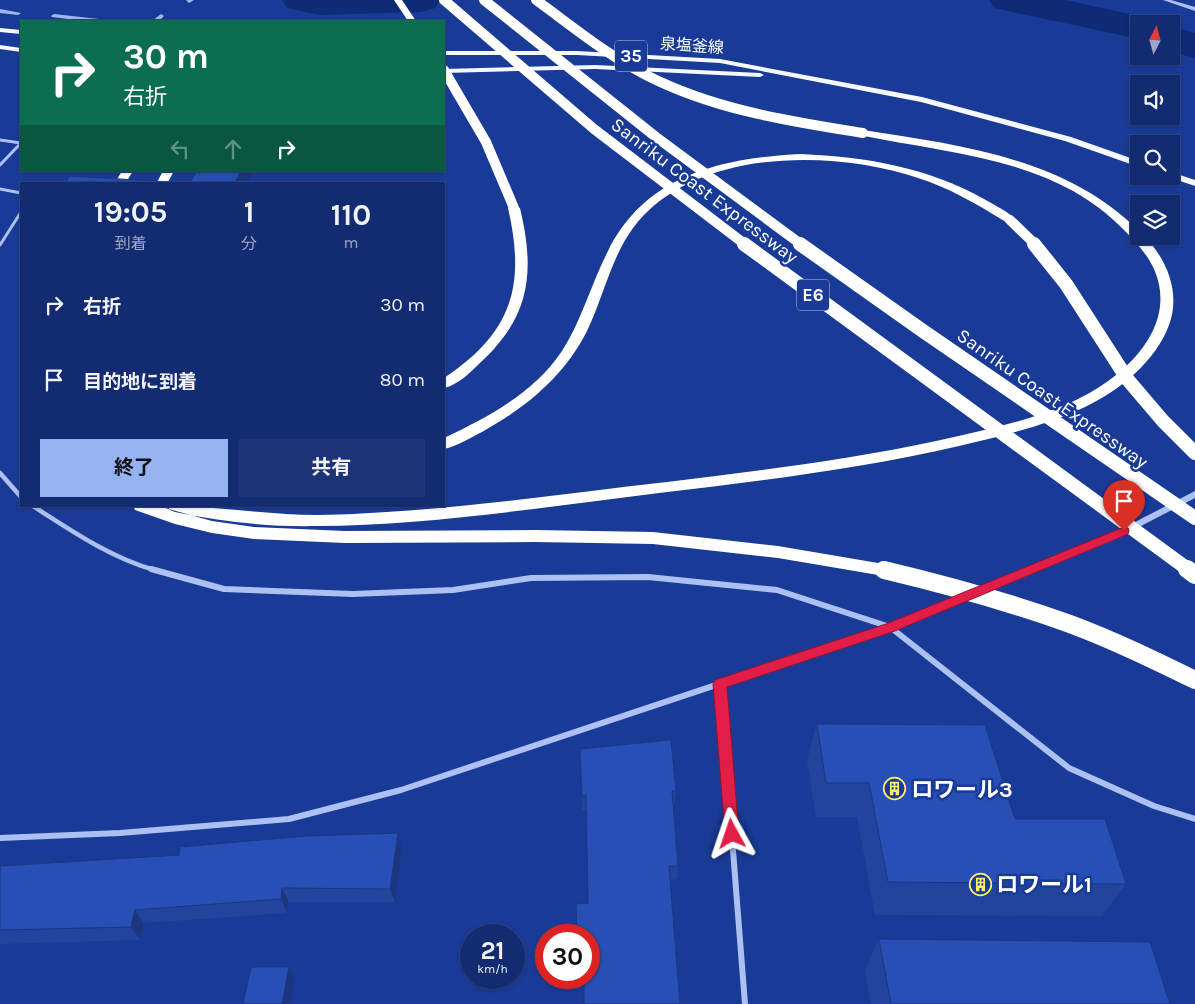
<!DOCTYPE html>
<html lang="ja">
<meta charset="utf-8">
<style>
body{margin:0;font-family:Karla,"Noto Sans JP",sans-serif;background:#1c3476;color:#f1f3f6;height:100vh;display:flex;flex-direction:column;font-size:19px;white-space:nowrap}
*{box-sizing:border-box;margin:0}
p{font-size:16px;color:#9da7c3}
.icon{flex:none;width:28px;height:28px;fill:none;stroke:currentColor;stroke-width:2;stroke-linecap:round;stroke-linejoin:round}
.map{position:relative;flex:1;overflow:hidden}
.drawer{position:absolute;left:20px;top:182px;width:425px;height:325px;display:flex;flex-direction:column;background:#132c71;border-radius:0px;box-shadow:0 1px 4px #0004,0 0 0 1px #324884}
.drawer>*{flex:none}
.hud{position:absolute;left:20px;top:20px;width:425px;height:152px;border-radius:0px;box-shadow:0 1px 4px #0004,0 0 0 1px #324884;background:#0b6e4f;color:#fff;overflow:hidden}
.needle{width:32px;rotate:6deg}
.tools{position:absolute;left:1130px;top:15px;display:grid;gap:10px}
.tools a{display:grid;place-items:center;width:50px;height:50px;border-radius:0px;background:#132c71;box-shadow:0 1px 4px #0004,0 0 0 1px #324884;font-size:25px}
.speed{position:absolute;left:460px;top:924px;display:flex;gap:10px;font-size:25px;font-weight:700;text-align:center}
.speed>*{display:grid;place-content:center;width:65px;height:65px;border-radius:50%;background:#132c71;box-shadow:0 1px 4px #0004,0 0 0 1px #324884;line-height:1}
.speed small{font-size:12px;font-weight:400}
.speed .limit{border:8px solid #d22;background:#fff;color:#111}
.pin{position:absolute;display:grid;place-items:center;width:42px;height:42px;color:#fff;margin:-51px -21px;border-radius:50% 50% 50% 0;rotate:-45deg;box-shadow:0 0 5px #0007}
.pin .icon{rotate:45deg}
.me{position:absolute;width:55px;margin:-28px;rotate:355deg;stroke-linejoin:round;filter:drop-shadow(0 0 4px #0008)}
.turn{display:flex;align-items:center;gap:18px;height:105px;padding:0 20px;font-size:22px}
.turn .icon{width:65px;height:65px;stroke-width:2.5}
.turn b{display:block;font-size:35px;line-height:42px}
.lanes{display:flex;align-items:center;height:48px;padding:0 20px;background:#0003;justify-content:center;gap:25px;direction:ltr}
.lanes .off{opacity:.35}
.eta{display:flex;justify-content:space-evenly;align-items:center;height:85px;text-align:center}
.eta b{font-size:30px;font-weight:700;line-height:35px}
.primary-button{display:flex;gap:10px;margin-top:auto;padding:10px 20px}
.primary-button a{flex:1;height:58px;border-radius:0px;background:#95b2f1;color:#111;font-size:20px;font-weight:700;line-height:58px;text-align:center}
.primary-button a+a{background:#1c3476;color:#f1f3f6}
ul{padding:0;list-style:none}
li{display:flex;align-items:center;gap:15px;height:75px;padding:0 20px}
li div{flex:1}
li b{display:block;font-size:19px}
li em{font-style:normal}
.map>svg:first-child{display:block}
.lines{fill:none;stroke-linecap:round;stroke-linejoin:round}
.stream{fill:#9fb8f3;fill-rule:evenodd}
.river{fill:#102b75;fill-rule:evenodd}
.minor-far2{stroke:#acc0f1;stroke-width:3}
.minor-far1{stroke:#acc0f1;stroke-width:4.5}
.minor{stroke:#acc0f1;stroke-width:6}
.tertiary{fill:#acc0f1;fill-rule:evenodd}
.primary{fill:#f6f8ff;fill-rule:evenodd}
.motorway{fill:#fff;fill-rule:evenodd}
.motorway-bridge-far2{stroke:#fff;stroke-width:10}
.motorway-bridge-far1{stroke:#fff;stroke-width:14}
.motorway-bridge{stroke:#fff;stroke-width:18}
.wall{fill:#22449c}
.shaded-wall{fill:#1c377f}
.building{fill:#284fb5;stroke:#1c377f}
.route{fill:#e11d48;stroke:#92132f}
.labels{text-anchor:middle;stroke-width:5;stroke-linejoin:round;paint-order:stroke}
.far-street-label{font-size:16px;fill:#fff;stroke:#193b97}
.shield{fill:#193b97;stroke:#bac4e0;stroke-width:1}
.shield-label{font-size:18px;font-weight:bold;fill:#fff}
.street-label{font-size:19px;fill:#fff;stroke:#193b97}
.near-poi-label{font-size:22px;font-weight:bold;fill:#fff;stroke:#193b97;text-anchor:start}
</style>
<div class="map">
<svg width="1195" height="1004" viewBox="0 0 1195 1004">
<rect width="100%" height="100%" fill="#193b97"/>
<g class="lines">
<path class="stream" d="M186,0H194L189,3Z
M0,9L21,13L18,15L0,13Z
M54,14L99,19L102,21H83L52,17L51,16Z
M161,14L164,16L159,21H152Z"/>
<path class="river" d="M282,0H440L435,8L421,12L319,15L287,8Z
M989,0H1065L1153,19L1157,24H1139V39L994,8Z
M1171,26L1195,33V58L1171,52Z"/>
<path class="minor-far2" d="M0,140L21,143
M0,165L21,143
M0,189L21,193
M0,245L21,212"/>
<path class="minor-far1" d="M0,473L21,497
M33,506C70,530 113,559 155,570"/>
<path class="minor" d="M151,569L224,589L353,594L453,590L531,578L648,577L777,590L890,627L1069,768L1154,806L1195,819
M720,684L745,1004
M0,838L120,833L289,819L401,790L890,627"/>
<path class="tertiary" d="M1163,0H1171L1195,7V11Z
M1195,491V498L1112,541L893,630L890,631L887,630L885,627L887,624L1106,537Z"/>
<path class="primary" d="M0,28L21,30V34L0,32Z
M0,45L21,48V52L0,49Z
M444,51H577L720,59L922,97L1071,137L1139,161V167L1065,141L921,102L720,63L577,55H444Z
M595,65L760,73L764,75L760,77L595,69L444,73V69Z
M1171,172L1195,180V186L1168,177L1171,176Z"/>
<path class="motorway" d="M394,0H402L416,21H408Z
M863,130C960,145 1066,158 1139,231V236H1144C1167,259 1181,293 1169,325C1156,361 1119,391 1085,407C1045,426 1001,436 959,446C860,469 760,481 659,493C546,507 431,525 317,526C269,527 222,522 175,512L170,510L168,506C218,506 267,515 318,515C434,513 551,495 667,482C757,471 847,460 936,441C982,431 1030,421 1074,401C1122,379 1180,328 1154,269C1147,254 1136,242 1124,230C1055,158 951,154 859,135L858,133L859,131Z
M801,154C866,157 927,167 984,199C994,205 1008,211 1016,220L1014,222H1006C978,205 950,188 918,178C832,149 693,148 633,228C611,258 603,298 587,331C564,377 525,408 482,432C470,438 457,446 444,449V438C488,417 534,393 562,351C582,320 591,284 608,251C646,174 723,158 801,154Z
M122,171H133L125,184H114Z
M163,171H174L167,184H156Z
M514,205L520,208C535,271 531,316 481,362C471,372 458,385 444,388V378C512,333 526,286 508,208Z
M133,506H158L212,521L254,527L345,531L535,530L653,532L778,546L884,564L890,566L892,570L890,574L884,576L778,558L653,544L535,542L345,543L254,539L212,533L175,524L135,510Z"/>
<path class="motorway-bridge-far2" d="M444,0L594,129L746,245
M484,0L656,137L802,245
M536,0C572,26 607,55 646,75C714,110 789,121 863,133
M444,70L486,142L514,208
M1010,220L1036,245"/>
<path class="motorway-bridge-far1" d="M744,244L1189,570
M800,244L923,331L1195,518
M1034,244L1066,284L1128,380L1163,421L1195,453"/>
<path class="motorway-bridge" d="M1187,569L1195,575
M884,570C947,585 1009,602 1070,624C1113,640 1154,660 1195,680"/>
</g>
<path class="wall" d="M817,724L1015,819L1126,884L1102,916L875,915L857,817H816L807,760Z
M580,749L676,791L674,806H673L678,866L677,879L670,880L588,903L586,810H582Z
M398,833L402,847L395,902H289L287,913L144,923L140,940L0,944V866L179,855Z
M879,939L1170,1004H871L865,970Z"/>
<path class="shaded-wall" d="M241,171H252L253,173L247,184H234Z
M398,833L402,847L395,902L390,889Z
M282,888L289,902L287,913L281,899Z
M135,910L144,923L140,940L131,927Z
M289,967L295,980L291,1004H282Z"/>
<path class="building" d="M197,171H241L234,184H189Z
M70,176L170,182L169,184H64Z
M817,724L985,725L1015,819H1105L1126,884L888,882L869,783H826Z
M671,740L676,791H672L678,866H669L680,1004H584V978H589V935H577L576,904L588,903L586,795L582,796L580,749Z
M398,833L390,889L282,888L281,899L135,910L131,927L0,930V866L179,855L180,847L307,836Z
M879,939L1150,942L1170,1004H891Z
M251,967H289L282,1004H243Z"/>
<path class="route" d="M1124,527L1128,528L1129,531L1128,534L895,631L727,687L739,834L737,839L732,841L727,839L725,834L713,684L715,680L886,624Z"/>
<defs>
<symbol id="building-ring" viewBox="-11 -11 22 22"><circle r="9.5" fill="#193b97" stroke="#ffed6c" stroke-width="1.5"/><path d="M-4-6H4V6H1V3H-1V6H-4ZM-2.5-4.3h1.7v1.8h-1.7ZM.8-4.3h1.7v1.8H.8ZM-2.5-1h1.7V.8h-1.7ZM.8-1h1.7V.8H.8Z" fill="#ffed6c"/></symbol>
</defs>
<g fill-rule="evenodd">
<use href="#building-ring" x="882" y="776" width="25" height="25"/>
<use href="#building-ring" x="968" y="872" width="25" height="25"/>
</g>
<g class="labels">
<g class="far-street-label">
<text transform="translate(692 45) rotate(4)" y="6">泉塩釜線</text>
</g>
<g class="shield">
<rect x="615" y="40.5" width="32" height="31" rx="4"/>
<rect x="797" y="279.5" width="32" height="31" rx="4"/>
</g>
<g class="shield-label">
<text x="631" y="62">35</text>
<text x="813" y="301">E6</text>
</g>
<g class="street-label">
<text transform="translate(705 190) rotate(37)" y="7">Sanriku Coast Expressway</text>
<text transform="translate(1053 398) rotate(35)" y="7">Sanriku Coast Expressway</text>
</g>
<g class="near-poi-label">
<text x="911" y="797">ロワール3</text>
<text x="996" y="892">ロワール1</text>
</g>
</g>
</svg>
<div class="tools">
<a><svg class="needle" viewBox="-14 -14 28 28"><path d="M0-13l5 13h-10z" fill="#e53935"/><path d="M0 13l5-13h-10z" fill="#9da7c3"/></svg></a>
<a><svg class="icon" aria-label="sound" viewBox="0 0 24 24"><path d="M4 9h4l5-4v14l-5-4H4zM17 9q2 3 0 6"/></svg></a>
<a><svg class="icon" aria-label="search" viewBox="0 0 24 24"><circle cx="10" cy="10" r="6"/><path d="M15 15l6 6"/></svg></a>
<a><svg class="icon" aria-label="layers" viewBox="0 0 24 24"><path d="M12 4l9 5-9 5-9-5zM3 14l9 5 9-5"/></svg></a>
</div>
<div class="speed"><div>21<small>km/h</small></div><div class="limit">30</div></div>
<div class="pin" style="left:1124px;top:531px;background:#d93025"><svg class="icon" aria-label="arrive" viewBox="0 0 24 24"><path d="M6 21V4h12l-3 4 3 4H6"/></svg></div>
<svg class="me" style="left:732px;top:834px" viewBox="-20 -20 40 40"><path d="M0-17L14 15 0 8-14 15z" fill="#e11d48" stroke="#fff" stroke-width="4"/></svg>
<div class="hud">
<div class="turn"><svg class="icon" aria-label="right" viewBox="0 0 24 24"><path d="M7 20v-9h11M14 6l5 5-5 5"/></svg><div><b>30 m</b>右折</div></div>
<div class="lanes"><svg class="icon off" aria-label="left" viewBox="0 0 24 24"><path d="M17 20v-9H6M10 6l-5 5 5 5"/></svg><svg class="icon off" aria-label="ahead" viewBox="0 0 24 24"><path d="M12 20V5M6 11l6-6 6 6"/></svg><svg class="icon" aria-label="right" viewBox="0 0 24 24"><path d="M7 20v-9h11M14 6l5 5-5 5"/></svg></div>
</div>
<section class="drawer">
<div class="eta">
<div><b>19:05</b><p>到着</p></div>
<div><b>1</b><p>分</p></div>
<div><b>110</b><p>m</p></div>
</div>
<ul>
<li><svg class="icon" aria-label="right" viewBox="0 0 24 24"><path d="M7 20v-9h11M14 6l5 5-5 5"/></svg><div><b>右折</b></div><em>30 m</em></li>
<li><svg class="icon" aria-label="arrive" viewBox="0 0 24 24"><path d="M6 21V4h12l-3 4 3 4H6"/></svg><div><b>目的地に到着</b></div><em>80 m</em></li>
</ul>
<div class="primary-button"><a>終了</a><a>共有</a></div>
</section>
</div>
